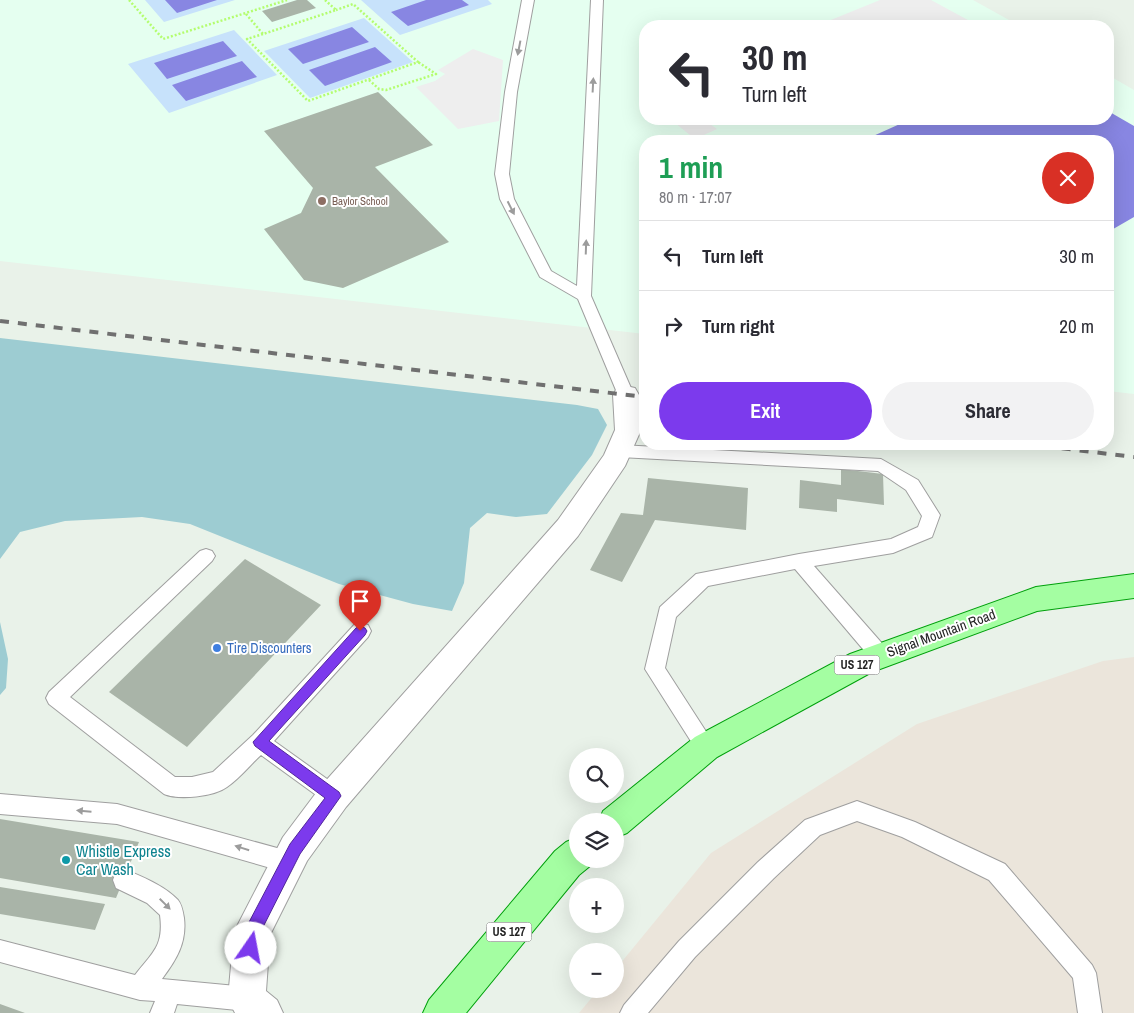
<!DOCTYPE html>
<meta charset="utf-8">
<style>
body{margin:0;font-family:"Archivo Narrow",sans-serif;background:#f2f2f3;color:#2b2b33;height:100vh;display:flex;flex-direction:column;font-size:19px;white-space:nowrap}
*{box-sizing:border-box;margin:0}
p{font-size:16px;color:#7c7c81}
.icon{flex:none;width:28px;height:28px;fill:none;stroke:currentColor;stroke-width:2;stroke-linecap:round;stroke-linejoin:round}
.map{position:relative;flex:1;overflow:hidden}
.sheet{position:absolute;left:639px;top:135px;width:475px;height:315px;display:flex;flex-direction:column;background:#fff;border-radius:20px;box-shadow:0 5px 20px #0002}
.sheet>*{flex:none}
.top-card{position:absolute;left:639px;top:20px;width:475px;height:105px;border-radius:20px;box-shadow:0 5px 20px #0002;background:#fff;color:#2b2b33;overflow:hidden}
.tools{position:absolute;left:569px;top:748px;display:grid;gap:10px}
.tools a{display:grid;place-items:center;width:55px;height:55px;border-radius:50%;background:#fff;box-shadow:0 5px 20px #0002;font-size:25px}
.pin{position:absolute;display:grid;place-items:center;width:42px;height:42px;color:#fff;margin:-51px -21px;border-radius:50% 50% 50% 0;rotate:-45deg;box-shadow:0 0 5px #0007}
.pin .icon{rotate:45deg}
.me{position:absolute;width:55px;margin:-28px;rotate:12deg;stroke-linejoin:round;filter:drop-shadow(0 0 4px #0008)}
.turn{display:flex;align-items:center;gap:18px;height:105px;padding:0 20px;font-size:22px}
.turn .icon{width:65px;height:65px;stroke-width:2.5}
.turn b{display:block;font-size:35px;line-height:42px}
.round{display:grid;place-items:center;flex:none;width:52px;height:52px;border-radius:26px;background:#f2f2f3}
.overview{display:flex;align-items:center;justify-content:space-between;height:85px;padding:0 20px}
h1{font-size:30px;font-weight:700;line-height:38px;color:#1e9e55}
.cta{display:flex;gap:10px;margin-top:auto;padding:10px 20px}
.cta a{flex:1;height:58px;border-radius:30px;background:#7c3aed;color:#fff;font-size:20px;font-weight:700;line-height:58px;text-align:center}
.cta a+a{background:#f2f2f3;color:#2b2b33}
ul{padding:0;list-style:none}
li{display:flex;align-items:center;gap:15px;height:70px;padding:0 20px;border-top:1px solid #e1e1e2}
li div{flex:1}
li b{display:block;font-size:19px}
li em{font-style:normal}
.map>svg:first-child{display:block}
.industrial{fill:#ebe5db}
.education{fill:#e5fff0}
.forest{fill:#9dccd2}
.park{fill:#c7e2fb}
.pitch{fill:#8886e2}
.parking{fill:#eee}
.building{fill:#a9b4a8}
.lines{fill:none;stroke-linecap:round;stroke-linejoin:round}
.lane-casing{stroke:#9f9f9f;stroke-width:2}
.street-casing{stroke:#9f9f9f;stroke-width:2}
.primary-casing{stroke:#00a00c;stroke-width:2}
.path{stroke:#b4fd6f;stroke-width:2.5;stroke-dasharray:2 2;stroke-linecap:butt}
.lane{fill:#fff;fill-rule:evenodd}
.street{fill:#fff;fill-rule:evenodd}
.primary{fill:#a4fea2;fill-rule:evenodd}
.rail{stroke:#707070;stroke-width:4;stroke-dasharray:9 9;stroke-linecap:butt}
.oneway{fill:#9c9c9c}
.route{fill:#7c3aed;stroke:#51269a}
.education-dot{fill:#8d6e63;stroke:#fff;stroke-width:2}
.shop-dot{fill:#3f7fe0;stroke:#fff;stroke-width:2}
.culture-dot{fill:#0f9aa8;stroke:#fff;stroke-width:2}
.labels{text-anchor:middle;stroke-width:4;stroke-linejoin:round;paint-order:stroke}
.far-education-label{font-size:11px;fill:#785e54;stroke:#fff;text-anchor:start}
.shield{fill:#fff;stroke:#646464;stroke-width:1}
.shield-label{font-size:12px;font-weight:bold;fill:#222}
.street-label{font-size:14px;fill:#222;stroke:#fff}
.shop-label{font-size:14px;fill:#366cbe;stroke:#fff;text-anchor:start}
.near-culture-label{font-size:16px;fill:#0d838f;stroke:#fff;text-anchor:start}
</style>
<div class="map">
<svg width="1134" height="1013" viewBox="0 0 1134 1013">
<rect width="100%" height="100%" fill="#e9f2e9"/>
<path class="industrial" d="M1134,657V1013H579L599,989H615V970L711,853L917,724L1103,661Z"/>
<path class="education" d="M0,0H973L1020,26H645V119H1108V75L1134,90V394L1108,391V141H645V334L0,261Z"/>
<path class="forest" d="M0,338L577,405L598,409L607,425L592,455L547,514L516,517L487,513L470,528L464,583L452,611L413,604L339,584L190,524L142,517L65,521L20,532L0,559Z
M0,622L8,659L6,688L0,695Z"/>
<path class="park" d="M145,0H235L164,22Z
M361,0H488L492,4L400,35Z
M364,18L413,62L310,98L264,51Z
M234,30L277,75L169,113L128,64Z"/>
<path class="pitch" d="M165,0H217L177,13Z
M426,0H462L469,5L408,26L391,12Z
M352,27L369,42L303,64L288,49Z
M223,41L237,56L167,79L154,63Z
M375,47L392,62L325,86L309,70Z
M242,61L257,77L186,101L172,85Z
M1108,111L1134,126V217L1108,232V141H862L911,119H1108Z"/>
<path class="parking" d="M880,0H931L979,26H816Z
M473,49L503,60L499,121L458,129L416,87L435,81L445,74L438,70Z
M670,119H703L717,129L695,139Z"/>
<path class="building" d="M297,0H307L316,8L272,22L262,11Z
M378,92L433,145L375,167L449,242L343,288L304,280L264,229L301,213L313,188L264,131Z
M841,469L883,474L884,505L837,499V512L799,508L800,480L841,485Z
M648,478L748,488L746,530L655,520L622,582L590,570L621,513L643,515Z
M245,559L321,605L187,747L109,692Z
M0,819L139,842L116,898L0,878Z
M0,887L105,904L95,930L0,914Z
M0,1004L25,1013H0Z"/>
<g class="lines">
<defs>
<path id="lane" d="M522,0H534L517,92L509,174L514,199L551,271L577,286L591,0H603L591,296L634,395L632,399L626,401L620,399L618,395L578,299L540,277L500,199L495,174L505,92Z
M620,445L881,459L918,480L940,515L932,537L893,553L814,566L887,649L890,655L887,661L880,663L873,661L795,569L708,586L676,617L665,668L716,747L713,754L706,756L699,754L645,669L660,607L696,574L799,554L891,539L918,527L922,516L906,490L878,471L620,457L614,456L612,451L614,446Z
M206,549L212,551L215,556L212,561L70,697L175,777H192L213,772L253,735L354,625L361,623L368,625L371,631L368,637L274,741L341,789L345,796L341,803L334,806L327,803L261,755C250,765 240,778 227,787C214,797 178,800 164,794L49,704L46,698L49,692L200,551Z
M0,794L117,804L288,851L296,854L299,862L296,870L288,873L117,824L0,814Z
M857,801L915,822L1005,864L1092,965L1096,973L1102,1013H1078L1073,978L989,880L902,837L857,821L820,835L774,878L695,957L648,1013H620L624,1005L679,941L758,862L805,820Z
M124,869C142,877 164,885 178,900C182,905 183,912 184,918C187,943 176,960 162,979L247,987L255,991L259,999L255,1007L247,1011L177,1004L174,1013H150L155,1001L140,1000L0,962V940L135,975C153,952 164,946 160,915L147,903L116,888L113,880L116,872Z"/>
<path id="street" d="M626,386L635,388L639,395L641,430L625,466L578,536L346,807L307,861L270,935L266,991L277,1000L283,1013H235L228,999L234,932L283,837L322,785L558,520L604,455L615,430L613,395L617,388Z"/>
<path id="primary" d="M1134,574V598L1037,611L872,672L717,757L627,833L615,838V821H599L603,811L695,737L850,654L1036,587Z
M578,837V859H593L590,866L579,875L466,1013H423L429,1000L555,851L566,842Z"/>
</defs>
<use href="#lane" class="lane-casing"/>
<use href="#street" class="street-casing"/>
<use href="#primary" class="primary-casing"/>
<path class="path" d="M129,0L163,39L287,0
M246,14L263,34L336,10L325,0
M263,34L247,39L308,101L418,62L353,4L336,10
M369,80L379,89L386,90L436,74L418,62"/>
<use href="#lane" class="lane"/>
<use href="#street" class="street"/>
<use href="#primary" class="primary"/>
<path class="rail" d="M0,321L645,397
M1026,444L1134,457"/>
</g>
<defs><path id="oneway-solid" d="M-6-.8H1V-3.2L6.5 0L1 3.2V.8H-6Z" transform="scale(1.25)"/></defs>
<g class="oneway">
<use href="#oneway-solid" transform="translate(519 48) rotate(101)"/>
<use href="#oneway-solid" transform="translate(593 85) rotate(-87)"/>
<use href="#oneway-solid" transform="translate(511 208) rotate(63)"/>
<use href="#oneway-solid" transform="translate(586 247) rotate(-88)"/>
<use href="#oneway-solid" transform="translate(84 811) rotate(-175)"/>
<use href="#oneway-solid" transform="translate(242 848) rotate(-163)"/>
<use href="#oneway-solid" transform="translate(165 904) rotate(45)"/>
</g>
<path class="route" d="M360,626L365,628L367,631L365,635L269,741L339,792L341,796L300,854L260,933L256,954L251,956L246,954L243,948L247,926L290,844L325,798L255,746L253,742L356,628Z"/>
<circle class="education-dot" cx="322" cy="201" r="5"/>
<circle class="shop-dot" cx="217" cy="648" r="5"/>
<circle class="culture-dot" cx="66" cy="860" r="5"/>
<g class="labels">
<g class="far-education-label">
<text x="332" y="205">Baylor School</text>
</g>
<g class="shield">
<rect x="834.5" y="655.5" width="45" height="19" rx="4"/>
<rect x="486.5" y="922.5" width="45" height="19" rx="4"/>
</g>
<g class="shield-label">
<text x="857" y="669">US 127</text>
<text x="509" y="936">US 127</text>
</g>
<g class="street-label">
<text transform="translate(941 633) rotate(-20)" y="5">Signal Mountain Road</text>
</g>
<g class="shop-label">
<text x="227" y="653">Tire Discounters</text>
</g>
<g class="near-culture-label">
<text x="76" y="857">Whistle Express<tspan x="76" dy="18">Car Wash</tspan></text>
</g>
</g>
</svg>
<div class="tools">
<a><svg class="icon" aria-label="search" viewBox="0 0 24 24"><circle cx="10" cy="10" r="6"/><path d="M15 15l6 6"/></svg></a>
<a><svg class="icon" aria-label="layers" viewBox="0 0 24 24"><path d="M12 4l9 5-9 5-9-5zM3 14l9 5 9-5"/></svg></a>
<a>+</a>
<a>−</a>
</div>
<div class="pin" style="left:360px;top:631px;background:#d93025"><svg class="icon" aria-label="arrive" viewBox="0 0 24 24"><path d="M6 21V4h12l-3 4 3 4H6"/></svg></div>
<svg class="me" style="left:251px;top:948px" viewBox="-20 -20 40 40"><circle r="19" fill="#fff"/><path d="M0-13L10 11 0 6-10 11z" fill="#7c3aed"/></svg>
<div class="top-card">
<div class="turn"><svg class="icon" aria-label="left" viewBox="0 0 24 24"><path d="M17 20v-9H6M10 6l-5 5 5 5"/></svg><div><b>30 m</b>Turn left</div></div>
</div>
<section class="sheet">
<div class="overview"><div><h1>1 min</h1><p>80 m · 17:07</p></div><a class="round" style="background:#d93025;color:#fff"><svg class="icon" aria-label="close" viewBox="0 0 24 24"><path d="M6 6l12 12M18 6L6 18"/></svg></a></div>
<ul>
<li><svg class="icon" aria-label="left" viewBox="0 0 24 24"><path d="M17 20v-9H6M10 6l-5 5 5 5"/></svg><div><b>Turn left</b></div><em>30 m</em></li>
<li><svg class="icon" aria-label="right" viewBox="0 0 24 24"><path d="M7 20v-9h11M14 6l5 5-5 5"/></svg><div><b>Turn right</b></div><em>20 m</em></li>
</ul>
<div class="cta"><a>Exit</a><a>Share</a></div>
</section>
</div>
